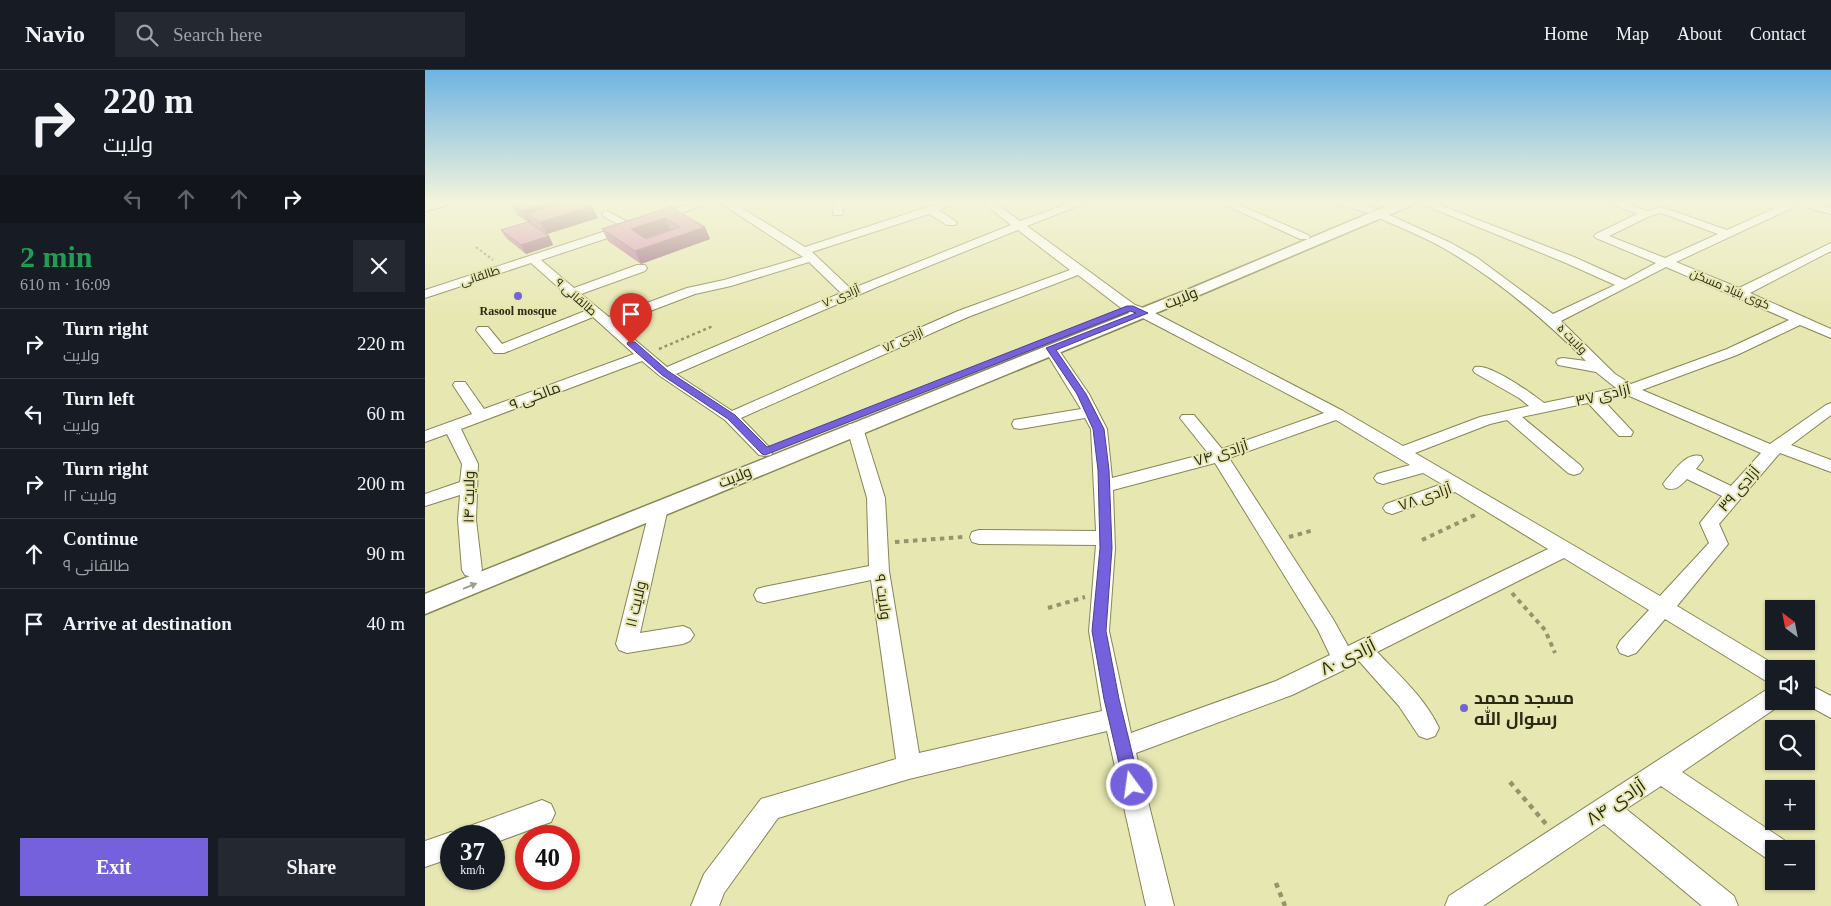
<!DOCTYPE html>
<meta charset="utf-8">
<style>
body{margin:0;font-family:"Times New Roman",Cairo,serif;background:#242831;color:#f1f3f6;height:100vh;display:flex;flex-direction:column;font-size:19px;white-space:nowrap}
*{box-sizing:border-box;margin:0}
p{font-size:16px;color:#9ea1a6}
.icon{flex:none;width:28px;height:28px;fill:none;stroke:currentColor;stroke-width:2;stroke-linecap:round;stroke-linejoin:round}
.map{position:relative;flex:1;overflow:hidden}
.drawer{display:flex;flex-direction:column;background:#171b24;width:425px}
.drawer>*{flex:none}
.top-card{background:#171b24;color:#f1f3f6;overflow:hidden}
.needle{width:32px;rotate:328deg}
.controls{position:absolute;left:1340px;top:530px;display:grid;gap:10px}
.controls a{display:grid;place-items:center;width:50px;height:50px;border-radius:0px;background:#171b24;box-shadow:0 1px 4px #0004;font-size:25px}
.speed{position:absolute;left:15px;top:755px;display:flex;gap:10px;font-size:25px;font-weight:700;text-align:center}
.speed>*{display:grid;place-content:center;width:65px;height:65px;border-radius:50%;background:#171b24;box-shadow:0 1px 4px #0004;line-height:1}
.speed small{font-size:12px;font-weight:400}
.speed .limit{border:8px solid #d22;background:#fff;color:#111}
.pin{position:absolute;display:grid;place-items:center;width:42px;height:42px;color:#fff;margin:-51px -21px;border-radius:50% 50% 50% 0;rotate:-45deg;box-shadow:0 0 5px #0007}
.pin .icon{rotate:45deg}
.me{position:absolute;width:55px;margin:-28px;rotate:346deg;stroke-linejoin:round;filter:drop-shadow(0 0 4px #0008)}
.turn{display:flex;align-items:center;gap:18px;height:105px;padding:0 20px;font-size:22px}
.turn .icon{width:65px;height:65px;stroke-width:2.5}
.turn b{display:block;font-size:35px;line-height:42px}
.lanes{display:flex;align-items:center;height:48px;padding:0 20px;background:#0003;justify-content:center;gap:25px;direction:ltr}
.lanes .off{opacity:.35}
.round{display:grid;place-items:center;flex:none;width:52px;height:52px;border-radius:0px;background:#242831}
.overview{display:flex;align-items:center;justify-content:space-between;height:85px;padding:0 20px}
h1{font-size:30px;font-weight:800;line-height:38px;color:#1e9e55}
.button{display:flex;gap:10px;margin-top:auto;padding:10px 20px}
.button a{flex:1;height:58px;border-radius:0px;background:#7661dc;color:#fff;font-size:20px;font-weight:800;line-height:58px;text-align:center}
.button a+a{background:#242831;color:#f1f3f6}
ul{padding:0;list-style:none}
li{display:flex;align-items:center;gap:15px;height:70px;padding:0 20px;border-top:1px solid #363941}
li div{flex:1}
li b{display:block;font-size:19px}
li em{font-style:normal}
header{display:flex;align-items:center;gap:30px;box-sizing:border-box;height:70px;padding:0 25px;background:#171b24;border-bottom:1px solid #363941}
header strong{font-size:24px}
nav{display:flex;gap:28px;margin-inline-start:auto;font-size:18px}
.search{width:350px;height:45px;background:#242831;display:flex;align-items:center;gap:12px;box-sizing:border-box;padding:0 18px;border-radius:0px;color:#9ea1a6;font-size:19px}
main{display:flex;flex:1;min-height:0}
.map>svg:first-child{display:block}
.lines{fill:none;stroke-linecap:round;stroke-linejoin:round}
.minor-casing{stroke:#878655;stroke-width:2}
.major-casing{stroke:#878655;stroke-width:3}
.path-far3{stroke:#94946d;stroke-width:2;stroke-dasharray:2.5 2.5;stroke-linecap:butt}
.path-far2{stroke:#94946d;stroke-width:2.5;stroke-dasharray:3 3;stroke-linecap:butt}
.path-far1{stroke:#94946d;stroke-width:4;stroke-dasharray:4.5 4.5;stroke-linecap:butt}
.path{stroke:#94946d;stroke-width:4.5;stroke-dasharray:5 5;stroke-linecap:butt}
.minor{fill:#fff;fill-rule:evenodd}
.major{fill:#fff;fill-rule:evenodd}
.wall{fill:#b9799b}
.shaded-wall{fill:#96637e}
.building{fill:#d78db4;stroke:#96637e;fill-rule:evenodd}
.oneway{fill:#9f9f95}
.route{fill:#7661dc;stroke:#4d3f8f}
.poi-dot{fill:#7661dc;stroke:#e7e7b2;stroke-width:2}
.labels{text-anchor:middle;stroke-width:4;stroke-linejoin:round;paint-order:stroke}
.far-street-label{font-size:12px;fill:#292914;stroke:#e7e7b2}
.far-poi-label{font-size:12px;font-weight:bold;fill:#292914;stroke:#e7e7b2}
.street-label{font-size:15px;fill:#292914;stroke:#e7e7b2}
.near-street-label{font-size:18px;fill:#292914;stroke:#e7e7b2}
.near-poi-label{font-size:18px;font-weight:bold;fill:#292914;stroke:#e7e7b2;text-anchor:start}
</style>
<header>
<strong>Navio</strong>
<div class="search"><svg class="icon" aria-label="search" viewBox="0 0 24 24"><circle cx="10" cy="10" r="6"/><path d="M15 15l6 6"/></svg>Search here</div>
<nav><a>Home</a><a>Map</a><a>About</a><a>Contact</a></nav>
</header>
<main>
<section class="drawer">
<div class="top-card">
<div class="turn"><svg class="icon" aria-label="right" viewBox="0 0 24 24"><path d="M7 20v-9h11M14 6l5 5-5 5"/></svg><div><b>220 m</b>ولایت</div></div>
<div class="lanes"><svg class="icon off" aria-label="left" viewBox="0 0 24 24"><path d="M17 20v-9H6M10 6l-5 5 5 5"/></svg><svg class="icon off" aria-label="ahead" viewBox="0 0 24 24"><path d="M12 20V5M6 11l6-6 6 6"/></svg><svg class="icon off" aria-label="ahead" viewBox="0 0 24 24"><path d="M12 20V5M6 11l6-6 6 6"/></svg><svg class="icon" aria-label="right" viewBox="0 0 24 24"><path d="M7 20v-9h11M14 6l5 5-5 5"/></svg></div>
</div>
<div class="overview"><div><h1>2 min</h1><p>610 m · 16:09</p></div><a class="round"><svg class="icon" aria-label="close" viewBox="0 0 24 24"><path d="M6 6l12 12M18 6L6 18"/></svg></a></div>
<ul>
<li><svg class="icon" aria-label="right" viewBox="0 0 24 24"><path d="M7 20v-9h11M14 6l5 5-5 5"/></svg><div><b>Turn right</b><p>ولایت</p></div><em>220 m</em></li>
<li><svg class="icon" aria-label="left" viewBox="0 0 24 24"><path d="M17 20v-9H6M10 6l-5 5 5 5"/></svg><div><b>Turn left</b><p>ولایت</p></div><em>60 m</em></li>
<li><svg class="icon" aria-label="right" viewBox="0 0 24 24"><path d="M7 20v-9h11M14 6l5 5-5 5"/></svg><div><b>Turn right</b><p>ولایت ۱۲</p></div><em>200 m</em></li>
<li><svg class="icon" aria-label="ahead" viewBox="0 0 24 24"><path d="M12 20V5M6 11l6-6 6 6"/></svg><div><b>Continue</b><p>طالقانی ۹</p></div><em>90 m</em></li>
<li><svg class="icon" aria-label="arrive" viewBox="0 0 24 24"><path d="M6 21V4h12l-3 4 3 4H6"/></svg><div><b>Arrive at destination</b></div><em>40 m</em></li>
</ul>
<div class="button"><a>Exit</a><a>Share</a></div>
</section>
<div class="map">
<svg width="1406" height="836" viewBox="0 0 1406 836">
<rect width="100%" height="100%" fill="#e7e7b2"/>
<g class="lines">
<defs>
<path id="minor" d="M270,132H286L235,151H227L226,149L227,147Z
M294,132H307L380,177L518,132H534L514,140L530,151L532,153L530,155H522L504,144L387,182L426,219L586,155L557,132H569L595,151L648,132H663L602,156L710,235L724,240L918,341L978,376L1055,347L1104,336L1094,328L1050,303L1048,300L1050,297C1065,293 1106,323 1119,333L1191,318L1171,302L1133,295L1131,292L1133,289L1138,288L1161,291C1119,249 1072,209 1020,179C998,166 973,157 950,146L949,144L950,142H958L1026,173L1051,187L1128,244L1190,215L1141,193L992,132H1007L1149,187L1200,210L1231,193L1171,168L1169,166L1171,164L1212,144L1181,132H1197L1222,141L1237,137L1302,160L1361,133H1369L1370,135L1369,137L1251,192L1314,218L1406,173V181L1325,223L1406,259V268L1375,255L1312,285L1217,320L1345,374L1401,335L1406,333V345L1366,375L1406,390V402L1355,383L1353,385L1294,454L1303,474L1252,536L1357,599H1349V613L1341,611L1240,549L1211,583L1203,586L1195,583L1192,577L1195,571L1224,540L1139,488L952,582C974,605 1000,628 1014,658L1010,666L1002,669L994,666L974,636L934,591L927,596L867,625L711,683L749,836H721L682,661L484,709L353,748L299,823L294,836H266L279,804L336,729L471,689L446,510L339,533L332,531L329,525L332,519L339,517L444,496L442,428L422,358L424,354H436L438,358L460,428L464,501L494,683L677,641L664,561L671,475L554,474L547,472L545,467L547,462L554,460L671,461L666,359L660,348L595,359L589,358L587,354L589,350L595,349L656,339L619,279L621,276H631L664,324L682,359L687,408L783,383L755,348L757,345H769L797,379L899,343L714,246L700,241L653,205L543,247L316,348L348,381L346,385L340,386L334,385L300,350L235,306L217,291L36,359L53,394L51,450L57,500L54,505L47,507L40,505L37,500L33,450L35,425L0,436V424L35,412L37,394L22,364L0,372V361L47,344L28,315L30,312H40L59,339L209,284L168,247L79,283H69L51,260L53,257H63L77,274L160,241L106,193L0,228V220L196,156L178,146L177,144L178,142L182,141L212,157L210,159L116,190L149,218L212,195H220L222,198L220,201L156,224L184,247L262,218L299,210L378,187ZM1236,143L1293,164L1240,188L1184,166L1225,146ZM593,160L645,200L533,241L307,341L251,304L452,217ZM384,192L416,223L242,297L191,254L270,224L306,216ZM1241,197L1364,250L1302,279L1206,314L1190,304L1136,251ZM1202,325L1336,383L1306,416L1271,399L1278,390L1276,386C1261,382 1250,400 1241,410L1238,414L1241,418C1251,421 1255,416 1262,409L1297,426L1275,453L1284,473L1235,526L990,383L1065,354L1082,350L1143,403L1149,405L1155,403L1158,399L1155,395L1097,347L1163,333L1194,366H1206L1208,362L1178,330ZM911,350L985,395L952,404L949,408L952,412L958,414L998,403L1017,414L961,434L958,438L961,442L967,444L1030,422L1123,479L923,576L908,549L804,388ZM790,393L893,560L905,585L851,611L706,663L684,561L690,479L688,420Z
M410,132H420L417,145H409L408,143Z
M794,132H808L883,165L885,167L883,169H875Z
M911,132H928L948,138L949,140L944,143L912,134Z
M1388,133L1406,138V144L1384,138L1383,136Z
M234,432L240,434L243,438L215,563L258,556L265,559L269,565L265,571L258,574L202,583L194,580L191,574L225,438L228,434Z
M1381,613L1406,626V648L1375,631H1381Z
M1349,617V631H1358L1357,634L1257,702L1359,770L1363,779H1349V792L1341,788L1236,716L1201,739L1309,826L1313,836H1277L1179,754L1058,836H1020L1024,826L1341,620Z
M117,730L126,734L130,743L126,752L69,773V766H38L42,757Z
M26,762L35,766H26V788L0,797V771Z"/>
<path id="major" d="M23,132L22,135L0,141V133Z
M971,132H988L987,135L772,226L0,544V524L762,220Z"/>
</defs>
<use href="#minor" class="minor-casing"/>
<use href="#major" class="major-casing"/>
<path class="path-far3" d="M51,177L68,190"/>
<path class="path-far2" d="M234,279L288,256"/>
<path class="path-far1" d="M864,467L889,460
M997,470L1052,444
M470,472L538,467
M1087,523L1120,560L1130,583
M623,538L660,527"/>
<path class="path" d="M1085,712L1121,754
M851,813L860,836"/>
<use href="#minor" class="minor"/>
<use href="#major" class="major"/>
</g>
<path class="wall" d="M86,133L173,148L122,164L115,161L124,166L128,175L101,184L81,168L76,160L103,152L92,145Z
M246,137L280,157L285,169L216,194L183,171L177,159Z"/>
<path class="shaded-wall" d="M126,132H154L102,144L106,152L104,153L97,141Z
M167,136L173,148L122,164L115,152Z
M240,148L245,160L211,171L206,159Z
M280,157L285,169L216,194L210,181Z
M124,166L128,175L101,184L96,175Z"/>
<path class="building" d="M88,132H126L97,141L86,133Z
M141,132H160L167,136L115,152L102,144Z
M246,137L280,157L210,181L177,159ZM240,148L255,157L221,169L206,159Z
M103,152L124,166L96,175L76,160Z"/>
<defs><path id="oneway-solid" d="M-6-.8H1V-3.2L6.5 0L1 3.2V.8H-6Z" transform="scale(1.25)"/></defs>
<use class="oneway" href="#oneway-solid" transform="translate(45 516) rotate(-22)"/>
<linearGradient id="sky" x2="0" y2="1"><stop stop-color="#6eb4e2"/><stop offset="0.53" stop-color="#f4f4dc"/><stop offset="1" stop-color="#f4f4dc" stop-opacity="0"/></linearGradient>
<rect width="1406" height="249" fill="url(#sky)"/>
<path class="route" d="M702,236H708L723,243L631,280L661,324L679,359L684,400L687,478L681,561L694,629L715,715L713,721L707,723L702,721L699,715L679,629L667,561L675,478L673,400L668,359L652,324L621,278L711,243L705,241L340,385L337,384L303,349L237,305L202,274L203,272H210L243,301L310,345L342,377Z"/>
<g class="poi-dot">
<circle cx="93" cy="226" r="5"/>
<circle cx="1039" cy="638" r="5"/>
</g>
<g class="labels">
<g class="far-street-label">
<text transform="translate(55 206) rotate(-18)" y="4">طالقانی</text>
<text transform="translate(1305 219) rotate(23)" y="4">کوی بنیاد مسکن</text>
<text transform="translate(416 226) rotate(-23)" y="4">آزادی ۷۰</text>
<text transform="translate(151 227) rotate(41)" y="4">طالقانی ۹</text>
<text transform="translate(1147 269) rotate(45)" y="4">ولایت ۵</text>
<text transform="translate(478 270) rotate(-24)" y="4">آزادی ۷۲</text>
</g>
<g class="far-poi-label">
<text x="93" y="245">Rasool mosque</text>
</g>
<g class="street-label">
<text transform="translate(756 228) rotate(-22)" y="5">ولایت</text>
<text transform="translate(1178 325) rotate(-13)" y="5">آزادی ۳۷</text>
<text transform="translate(110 326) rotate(-21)" y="5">مالکی ۹</text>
<text transform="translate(796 383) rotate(-17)" y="5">آزادی ۷۴</text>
<text transform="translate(310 407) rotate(-22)" y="5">ولایت</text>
<text transform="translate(1314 419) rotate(-49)" y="5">آزادی ۳۹</text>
<text transform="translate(44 427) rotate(-89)" y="5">ولایت ۱۴</text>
<text transform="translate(1000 427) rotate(-19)" y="5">آزادی ۷۸</text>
<text transform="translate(458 527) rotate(82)" y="5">ولایت ۹</text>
<text transform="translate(211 534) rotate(-77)" y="5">ولایت ۱۱</text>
</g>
<g class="near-street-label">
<text transform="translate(923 587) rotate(-26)" y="6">آزادی ۸۰</text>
<text transform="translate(1191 732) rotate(-34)" y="6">آزادی ۸۴</text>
</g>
<g class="near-poi-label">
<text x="1049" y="634">مسجد محمد<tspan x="1049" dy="21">رسوال الله</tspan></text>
</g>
</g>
</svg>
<div class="controls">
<a><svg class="needle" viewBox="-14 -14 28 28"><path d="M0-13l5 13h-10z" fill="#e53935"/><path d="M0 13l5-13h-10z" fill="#9ea1a6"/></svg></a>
<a><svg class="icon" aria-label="sound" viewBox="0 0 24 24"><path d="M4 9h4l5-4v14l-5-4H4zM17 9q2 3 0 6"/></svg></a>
<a><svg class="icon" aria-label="search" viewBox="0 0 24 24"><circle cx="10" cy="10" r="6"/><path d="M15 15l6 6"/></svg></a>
<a>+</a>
<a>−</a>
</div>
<div class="speed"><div>37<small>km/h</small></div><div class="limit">40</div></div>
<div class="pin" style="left:206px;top:274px;background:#d93025"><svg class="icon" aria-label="arrive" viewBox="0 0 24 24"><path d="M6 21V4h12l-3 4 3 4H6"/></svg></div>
<svg class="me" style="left:707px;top:715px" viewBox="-20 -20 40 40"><circle r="17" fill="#7661dc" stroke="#fff" stroke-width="3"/><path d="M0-11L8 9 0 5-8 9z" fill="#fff"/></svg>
</div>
</main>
